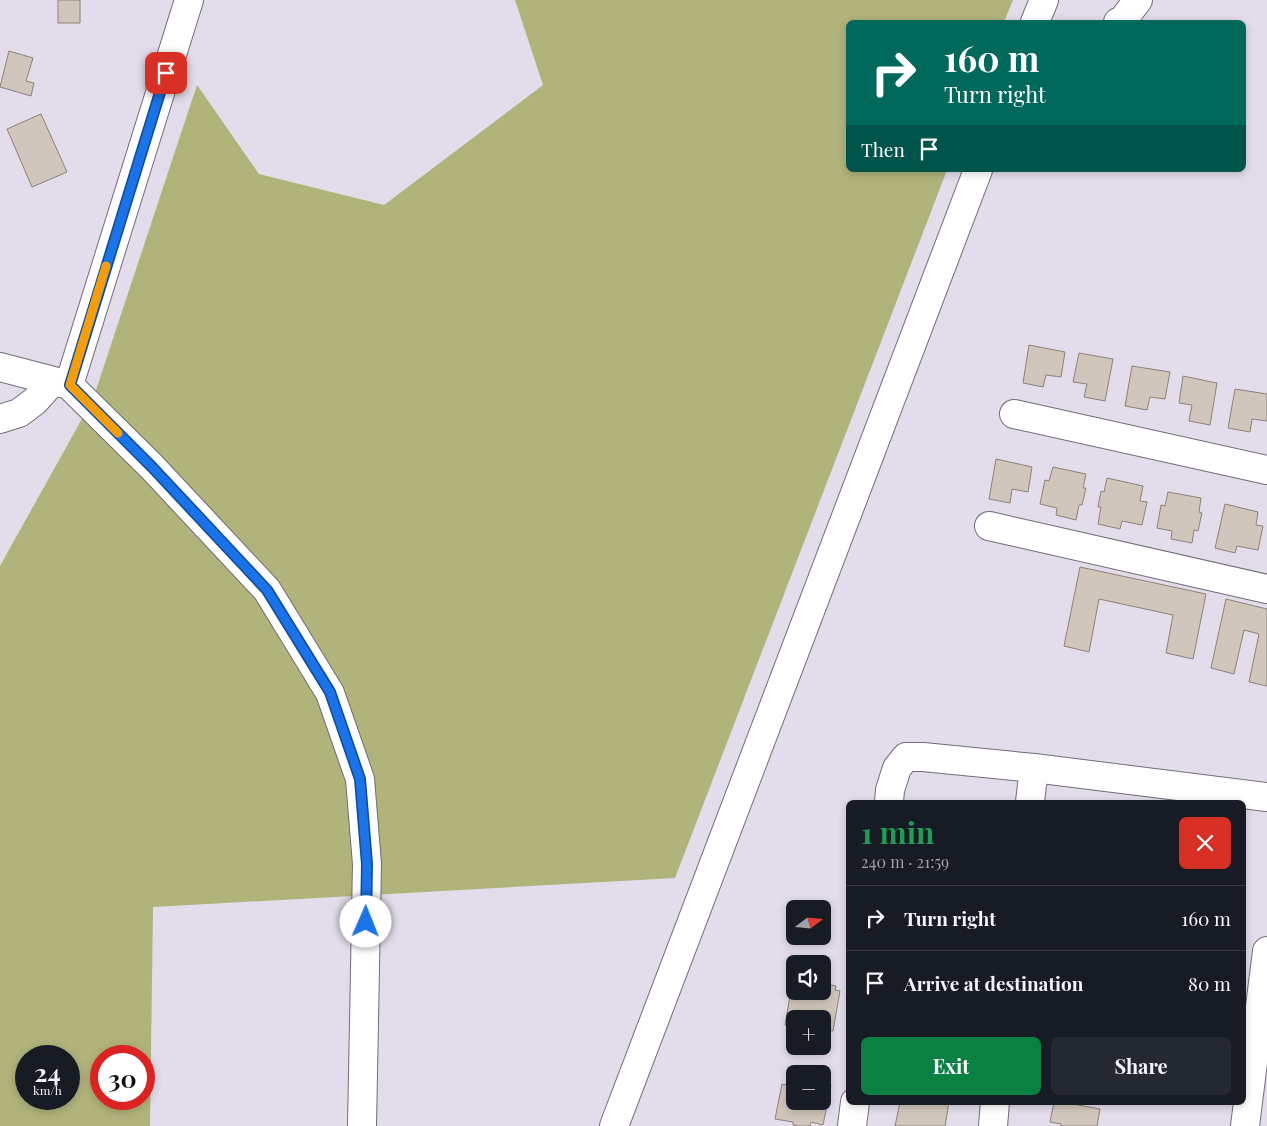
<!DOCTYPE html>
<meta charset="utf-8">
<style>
body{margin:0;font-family:"Playfair Display",serif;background:#242831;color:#f1f3f6;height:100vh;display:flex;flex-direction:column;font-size:19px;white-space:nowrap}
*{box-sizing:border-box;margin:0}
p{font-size:16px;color:#9ea1a6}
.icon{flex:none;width:28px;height:28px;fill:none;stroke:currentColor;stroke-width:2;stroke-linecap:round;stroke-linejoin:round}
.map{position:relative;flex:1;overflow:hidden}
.panel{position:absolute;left:846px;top:800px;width:400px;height:305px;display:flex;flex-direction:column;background:#171b24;border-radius:8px;box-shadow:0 2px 8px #0003}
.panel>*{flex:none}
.top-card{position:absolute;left:846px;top:20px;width:400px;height:152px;border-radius:8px;box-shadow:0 2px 8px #0003;background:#00695c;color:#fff;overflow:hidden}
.needle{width:32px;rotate:74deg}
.buttons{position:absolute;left:786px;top:900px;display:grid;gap:10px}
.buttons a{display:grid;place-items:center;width:45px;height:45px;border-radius:8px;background:#171b24;box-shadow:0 2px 8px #0003;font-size:25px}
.speed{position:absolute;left:15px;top:1045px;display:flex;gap:10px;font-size:25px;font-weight:700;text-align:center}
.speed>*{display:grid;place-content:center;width:65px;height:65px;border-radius:50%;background:#171b24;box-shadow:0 2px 8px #0003;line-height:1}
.speed small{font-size:12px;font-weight:400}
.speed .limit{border:8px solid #d22;background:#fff;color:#111}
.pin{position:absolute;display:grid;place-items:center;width:42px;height:42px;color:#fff;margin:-21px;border-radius:10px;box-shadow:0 2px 8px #0006}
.me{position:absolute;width:55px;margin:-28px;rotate:1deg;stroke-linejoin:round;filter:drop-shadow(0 0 4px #0008)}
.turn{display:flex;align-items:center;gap:18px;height:105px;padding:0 15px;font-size:22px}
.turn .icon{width:65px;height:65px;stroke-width:2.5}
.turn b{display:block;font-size:35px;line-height:42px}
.then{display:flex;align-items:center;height:48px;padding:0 15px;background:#0003;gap:10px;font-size:19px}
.round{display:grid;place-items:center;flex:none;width:52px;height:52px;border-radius:8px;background:#242831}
.headline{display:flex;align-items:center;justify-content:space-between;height:85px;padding:0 15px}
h1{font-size:30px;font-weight:700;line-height:38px;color:#1e9e55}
.cta{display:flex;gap:10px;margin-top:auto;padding:10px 15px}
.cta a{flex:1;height:58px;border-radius:8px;background:#0b8043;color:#fff;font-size:20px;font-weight:700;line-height:58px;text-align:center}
.cta a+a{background:#242831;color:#f1f3f6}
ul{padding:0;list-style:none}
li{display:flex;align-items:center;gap:15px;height:65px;padding:0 15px;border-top:1px solid #363941}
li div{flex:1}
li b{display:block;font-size:19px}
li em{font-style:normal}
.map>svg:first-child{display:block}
.forest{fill:#b0b37a;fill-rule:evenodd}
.building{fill:#d1c6bb;stroke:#8d8278}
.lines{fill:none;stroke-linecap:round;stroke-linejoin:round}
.street-casing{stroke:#716c78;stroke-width:30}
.secondary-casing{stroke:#716c78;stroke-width:30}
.street{stroke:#fff;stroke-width:28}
.secondary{stroke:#fff;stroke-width:28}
.route-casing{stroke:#114b97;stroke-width:12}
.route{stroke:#1a73e8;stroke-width:9}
.slow{stroke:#f59e0b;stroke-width:9}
</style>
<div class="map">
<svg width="1267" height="1126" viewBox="0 0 1267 1126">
<rect width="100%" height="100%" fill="#e3ddeb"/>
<path class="forest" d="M515,0H1013L1004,22H849V170H947L675,878L153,907L150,1126H0V566L93,399L197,85L259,174L384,205L543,85ZM26,1056H69V1099H26ZM101,1056H144V1099H101Z"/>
<path class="building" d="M58,0H80V23H58Z
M9,51L33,58L26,81L34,83L31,96L0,87Z
M41,114L67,172L32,187L7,129Z
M1029,345L1065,352L1061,377L1046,375L1043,387L1023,383Z
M1079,353L1113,359L1105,401L1084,397L1087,384L1073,382Z
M1132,366L1170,372L1165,399L1150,397L1147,410L1125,406Z
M1183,376L1217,383L1210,425L1189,421L1192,405L1179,403Z
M1235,389L1267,394V421L1252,419L1250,432L1228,428Z
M996,459L1032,467L1028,492L1012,489L1010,503L989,499Z
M1053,467L1086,474L1083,488H1086L1082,505H1079L1076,520L1056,515L1057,508L1040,504L1045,480L1049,481Z
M1107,478L1143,486L1140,501L1147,502L1142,525L1122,521L1120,529L1098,524L1101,507H1098L1101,491L1104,492Z
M1168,492L1201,498L1199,512L1202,513L1198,531L1194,530L1192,543L1171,539L1172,531L1157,528L1161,505L1165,506Z
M1225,504L1258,512L1256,525L1263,526L1258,550L1237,546L1235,553L1215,548Z
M1080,567L1206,594L1193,659L1166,653L1173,615L1099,599L1089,652L1064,646Z
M1226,599L1267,609V686L1249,682L1259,634L1244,630L1234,674L1211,668Z
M822,983L836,986L835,990L840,991L833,1031L822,1029V1019H795V1027L785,1025L791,990L802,992L803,991H822Z
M795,1074V1101H822V1079L826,1080L825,1084L831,1085L823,1125L811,1122L810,1126H799L793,1125V1122L775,1119L782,1084L793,1086Z
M900,1102H949L945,1126H895Z
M1054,1102H1062L1100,1109L1097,1126H1061V1124L1050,1122Z"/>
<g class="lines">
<defs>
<path id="street" d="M1118,22L1122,21L1138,0
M0,367L69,385L152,467L267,590L330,693L360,779L367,864L362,1126
M69,385L189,0
M1014,414L1267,470
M0,419L19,413L35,401L53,381
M989,526L1267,589
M889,802L890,790L897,768L906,757H923L1034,768L1267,797
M1030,802L1034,768
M852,1126L855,1102
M993,1126L995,1102
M1245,1126L1267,951"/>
<path id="secondary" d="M1035,22L1044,0
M614,1126L978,170"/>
</defs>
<use href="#street" class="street-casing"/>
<use href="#secondary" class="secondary-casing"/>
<use href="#street" class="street"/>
<use href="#secondary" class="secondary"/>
</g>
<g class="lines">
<defs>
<path id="route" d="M166,73L70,385L152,467L267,590L330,692L360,779L367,864L366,922"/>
</defs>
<use href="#route" class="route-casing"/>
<use href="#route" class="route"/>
<path class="slow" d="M106,266L70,385L118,433"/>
</g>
</svg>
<div class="buttons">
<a><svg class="needle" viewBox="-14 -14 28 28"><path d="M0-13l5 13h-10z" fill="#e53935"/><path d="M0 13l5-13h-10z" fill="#9ea1a6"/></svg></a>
<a><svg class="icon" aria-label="sound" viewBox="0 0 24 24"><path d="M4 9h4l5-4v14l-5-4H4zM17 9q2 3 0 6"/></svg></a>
<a>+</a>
<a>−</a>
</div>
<div class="speed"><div>24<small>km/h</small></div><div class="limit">30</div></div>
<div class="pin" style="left:166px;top:73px;background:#d93025"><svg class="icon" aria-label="arrive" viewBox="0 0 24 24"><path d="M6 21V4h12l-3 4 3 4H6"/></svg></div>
<svg class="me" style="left:366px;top:922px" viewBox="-20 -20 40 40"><circle r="19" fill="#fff"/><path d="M0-13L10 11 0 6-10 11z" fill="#1a73e8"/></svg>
<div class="top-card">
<div class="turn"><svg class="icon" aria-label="right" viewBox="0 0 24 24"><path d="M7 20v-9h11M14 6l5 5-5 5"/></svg><div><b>160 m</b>Turn right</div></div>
<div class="then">Then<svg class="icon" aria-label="arrive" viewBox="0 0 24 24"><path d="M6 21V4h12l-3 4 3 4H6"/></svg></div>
</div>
<section class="panel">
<div class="headline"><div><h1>1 min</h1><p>240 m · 21:59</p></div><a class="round" style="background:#d93025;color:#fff"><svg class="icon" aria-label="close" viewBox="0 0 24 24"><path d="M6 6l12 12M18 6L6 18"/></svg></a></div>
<ul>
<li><svg class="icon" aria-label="right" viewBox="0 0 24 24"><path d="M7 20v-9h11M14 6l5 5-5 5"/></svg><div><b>Turn right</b></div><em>160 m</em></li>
<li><svg class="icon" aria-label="arrive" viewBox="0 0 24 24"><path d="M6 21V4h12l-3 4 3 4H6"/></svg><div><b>Arrive at destination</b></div><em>80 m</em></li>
</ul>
<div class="cta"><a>Exit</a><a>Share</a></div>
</section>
</div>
